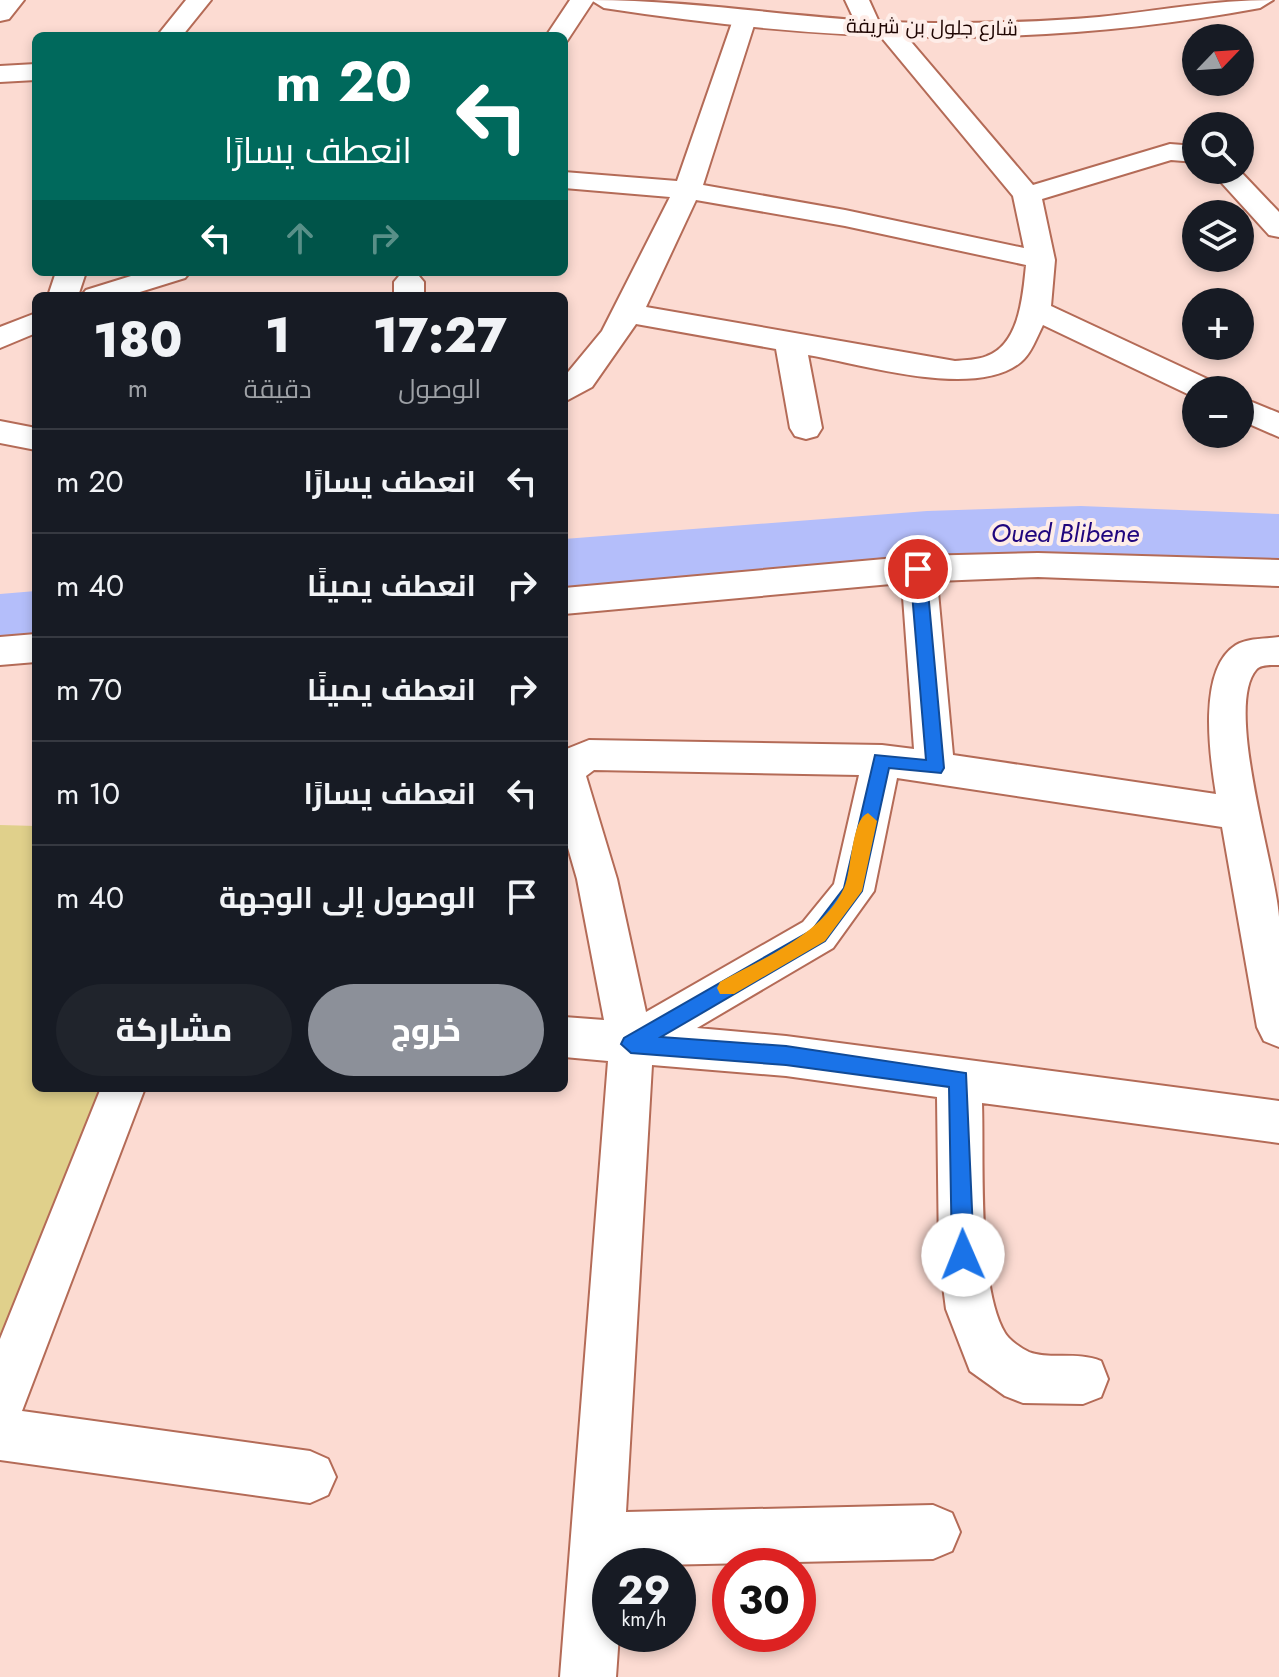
<!DOCTYPE html>
<html lang="ar">
<meta charset="utf-8">
<style>
body{margin:0;font-family:Jost,Cairo,sans-serif;background:#20242c;color:#f1f3f6;direction:rtl;height:100vh;display:flex;flex-direction:column;font-size:30px;white-space:nowrap}
*{box-sizing:border-box;margin:0}
p{font-size:26px;color:#9ea1a6}
.icon{flex:none;width:44px;height:44px;fill:none;stroke:currentColor;stroke-width:2;stroke-linecap:round;stroke-linejoin:round}
.map{position:relative;flex:1;overflow:hidden;direction:ltr}
.panel{position:absolute;left:32px;top:292px;width:536px;height:800px;display:flex;flex-direction:column;background:#171b24;border-radius:12px;box-shadow:0 4px 12px #0003;direction:rtl}
.panel>*{flex:none}
.top-card{position:absolute;left:32px;top:32px;width:536px;height:244px;border-radius:12px;box-shadow:0 4px 12px #0003;direction:rtl;background:#00695c;color:#fff;overflow:hidden}
.needle{width:52px;rotate:65deg}
.controls{position:absolute;left:1182px;top:24px;display:grid;gap:16px}
.controls a{display:grid;place-items:center;width:72px;height:72px;border-radius:50%;background:#171b24;box-shadow:0 4px 12px #0003;font-size:40px}
.speed{position:absolute;left:592px;top:1548px;display:flex;gap:16px;font-size:40px;font-weight:700;text-align:center}
.speed>*{display:grid;place-content:center;width:104px;height:104px;border-radius:50%;background:#171b24;box-shadow:0 4px 12px #0003;line-height:1}
.speed small{font-size:20px;font-weight:400}
.speed .limit{border:12px solid #d22;background:#fff;color:#111}
.pin{position:absolute;display:grid;place-items:center;width:68px;height:68px;color:#fff;margin:-34px;border:4px solid #fff;border-radius:50%;box-shadow:0 2px 8px #0007}
.me{position:absolute;width:88px;margin:-44px;rotate:359deg;stroke-linejoin:round;filter:drop-shadow(0 0 6px #0008)}
.turn{display:flex;align-items:center;gap:28px;height:168px;padding:0 24px;font-size:36px}
.turn .icon{width:104px;height:104px;stroke-width:2.5}
.turn b{display:block;font-size:56px;line-height:68px}
.lanes{display:flex;align-items:center;height:76px;padding:0 24px;background:#0003;justify-content:center;gap:40px;direction:ltr}
.lanes .off{opacity:.35}
.eta{display:flex;justify-content:space-evenly;align-items:center;height:136px;text-align:center}
.eta b{font-size:48px;font-weight:800;line-height:56px}
.button{display:flex;gap:16px;margin-top:auto;padding:16px 24px}
.button a{flex:1;height:92px;border-radius:48px;background:#8c9099;color:#fff;font-size:32px;font-weight:800;line-height:92px;text-align:center}
.button a+a{background:#20242c;color:#f1f3f6}
ul{padding:0;list-style:none}
li{display:flex;align-items:center;gap:24px;height:104px;padding:0 24px;border-top:2px solid #363941}
li div{flex:1}
li b{display:block;font-size:30px}
li em{font-style:normal}
.map>svg:first-child{display:block}
.green{fill:#e0d08b}
.lines{fill:none;stroke-linecap:round;stroke-linejoin:round}
.river{fill:#b4befa;fill-rule:evenodd}
.minor-casing{stroke:#b46b57;stroke-width:4}
.secondary-casing{stroke:#b46b57;stroke-width:4}
.minor{fill:#fff;fill-rule:evenodd}
.secondary{fill:#fff;fill-rule:evenodd}
.route{fill:#1a73e8;stroke:#114b97;stroke-width:2}
.slow{fill:#f59e0b}
.labels{text-anchor:middle;stroke-width:8;stroke-linejoin:round;paint-order:stroke}
.far-street-label{font-size:20px;fill:#1d0401;stroke:#feede8}
.water-label{font-size:26px;font-style:italic;fill:#20067e;stroke:#feede8}
</style>
<div class="map">
<svg width="1279" height="1677" viewBox="0 0 1279 1677">
<rect width="100%" height="100%" fill="#fcdbd2"/>
<path class="green" d="M0,825L36,826V1088H102L0,1352Z"/>
<g class="lines">
<path class="river" d="M1081,506L1279,514V562L1081,554L927,559L564,589V539L927,511Z
M36,591V643L0,648V594Z"/>
<defs>
<path id="minor" d="M0,0H24L9,19L0,21Z
M186,0H211L182,36H157Z
M570,0H594L567,41L564,36H546Z
M845,0H869L879,22L895,23L1033,185L1170,144L1196,146V162L1171,160L1042,199L1055,260L1051,306L1216,383L1221,390H1196L1194,397L1043,325C1037,337 1031,354 1021,362C975,400 862,364 808,355L822,428L817,436L806,439L795,436L790,428L776,349L636,324L592,387L564,402V377L602,331L670,197L564,188V172L677,181L735,14L744,12L756,19L703,185L845,210L1024,248L1013,196L877,32H860ZM696,200L845,226L1026,265C1023,294 1020,344 987,356C978,360 965,360 955,361L646,307Z
M36,64V80L0,82V66Z
M1210,170H1239L1279,212V237L1269,235Z
M56,272H86L78,296H48Z
M144,272H190L185,278L127,296H81L86,290Z
M409,273L419,276L424,282V296H394V282L399,276Z
M36,313V333L0,348V327Z
M1240,397L1279,413V437L1240,420Z
M0,421L36,428V450L0,443Z
M1038,553L1279,560V586L1038,577L937,581L953,755L1216,794C1210,757 1197,669 1236,645C1248,638 1265,639 1279,637V665C1272,665 1260,664 1256,670C1224,707 1276,868 1279,917C1279,960 1279,1004 1279,1047L1264,1041L1257,1027L1222,827L897,778L874,891L833,948L697,1028L786,1036L1279,1101V1143L982,1103C984,1160 977,1287 1005,1333C1009,1340 1022,1349 1029,1352C1049,1360 1077,1351 1101,1361L1108,1379L1101,1397L1083,1404L1023,1403L1005,1396L970,1371L946,1309L939,1255L937,1097L786,1076L652,1065L626,1512L933,1505L952,1513L960,1532L952,1551L933,1559L610,1566V1634H619L616,1677H560L608,1061L564,1057V1017L604,1020L577,879L564,834V750L589,740L882,745L914,749L902,583L564,614V588L918,556ZM594,770L859,775L834,884L803,922L646,1012L617,879L586,776Z
M36,634V662L0,665V637Z
M101,1088H145L22,1411L310,1451L328,1459L336,1477L328,1495L310,1503L0,1460V1339Z"/>
<path id="secondary" d="M591,0C706,0 820,23 935,23C990,23 1044,22 1099,17C1157,11 1214,0 1273,0L1260,8C1033,50 831,43 604,8Z"/>
</defs>
<use href="#minor" class="minor-casing"/>
<use href="#secondary" class="secondary-casing"/>
<use href="#minor" class="minor"/>
<use href="#secondary" class="secondary"/>
</g>
<path class="route" d="M918,563L926,569L944,768L941,773L889,768L862,891L825,941L661,1037L786,1046L966,1073L974,1255L971,1263L963,1266L956,1263L952,1255L949,1087L786,1065L631,1053L621,1044L624,1038L812,930L844,888L875,755L926,760L910,569Z"/>
<path class="slow" d="M868,813L877,821L862,891L825,941L734,994H720L717,988L720,982C763,958 822,935 844,888C852,871 851,819 868,813Z"/>
<g class="labels">
<g class="far-street-label">
<text transform="translate(932 27) rotate(1)" y="7">شارع جلول بن شريفة</text>
</g>
<g class="water-label">
<text x="1065" y="542">Oued Blibene</text>
</g>
</g>
</svg>
<div class="controls">
<a><svg class="needle" viewBox="-14 -14 28 28"><path d="M0-13l5 13h-10z" fill="#e53935"/><path d="M0 13l5-13h-10z" fill="#9ea1a6"/></svg></a>
<a><svg class="icon" aria-label="search" viewBox="0 0 24 24"><circle cx="10" cy="10" r="6"/><path d="M15 15l6 6"/></svg></a>
<a><svg class="icon" aria-label="layers" viewBox="0 0 24 24"><path d="M12 4l9 5-9 5-9-5zM3 14l9 5 9-5"/></svg></a>
<a>+</a>
<a>−</a>
</div>
<div class="speed"><div>29<small>km/h</small></div><div class="limit">30</div></div>
<div class="pin" style="left:918px;top:569px;background:#d93025"><svg class="icon" aria-label="arrive" viewBox="0 0 24 24"><path d="M6 21V4h12l-3 4 3 4H6"/></svg></div>
<svg class="me" style="left:963px;top:1255px" viewBox="-20 -20 40 40"><circle r="19" fill="#fff"/><path d="M0-13L10 11 0 6-10 11z" fill="#1a73e8"/></svg>
<div class="top-card">
<div class="turn"><svg class="icon" aria-label="left" viewBox="0 0 24 24"><path d="M17 20v-9H6M10 6l-5 5 5 5"/></svg><div><b>20 m</b>انعطف يسارًا</div></div>
<div class="lanes"><svg class="icon" aria-label="left" viewBox="0 0 24 24"><path d="M17 20v-9H6M10 6l-5 5 5 5"/></svg><svg class="icon off" aria-label="ahead" viewBox="0 0 24 24"><path d="M12 20V5M6 11l6-6 6 6"/></svg><svg class="icon off" aria-label="right" viewBox="0 0 24 24"><path d="M7 20v-9h11M14 6l5 5-5 5"/></svg></div>
</div>
<section class="panel">
<div class="eta">
<div><b>17:27</b><p>الوصول</p></div>
<div><b>1</b><p>دقيقة</p></div>
<div><b>180</b><p>m</p></div>
</div>
<ul>
<li><svg class="icon" aria-label="left" viewBox="0 0 24 24"><path d="M17 20v-9H6M10 6l-5 5 5 5"/></svg><div><b>انعطف يسارًا</b></div><em>20 m</em></li>
<li><svg class="icon" aria-label="right" viewBox="0 0 24 24"><path d="M7 20v-9h11M14 6l5 5-5 5"/></svg><div><b>انعطف يمينًا</b></div><em>40 m</em></li>
<li><svg class="icon" aria-label="right" viewBox="0 0 24 24"><path d="M7 20v-9h11M14 6l5 5-5 5"/></svg><div><b>انعطف يمينًا</b></div><em>70 m</em></li>
<li><svg class="icon" aria-label="left" viewBox="0 0 24 24"><path d="M17 20v-9H6M10 6l-5 5 5 5"/></svg><div><b>انعطف يسارًا</b></div><em>10 m</em></li>
<li><svg class="icon" aria-label="arrive" viewBox="0 0 24 24"><path d="M6 21V4h12l-3 4 3 4H6"/></svg><div><b>الوصول إلى الوجهة</b></div><em>40 m</em></li>
</ul>
<div class="button"><a>خروج</a><a>مشاركة</a></div>
</section>
</div>
